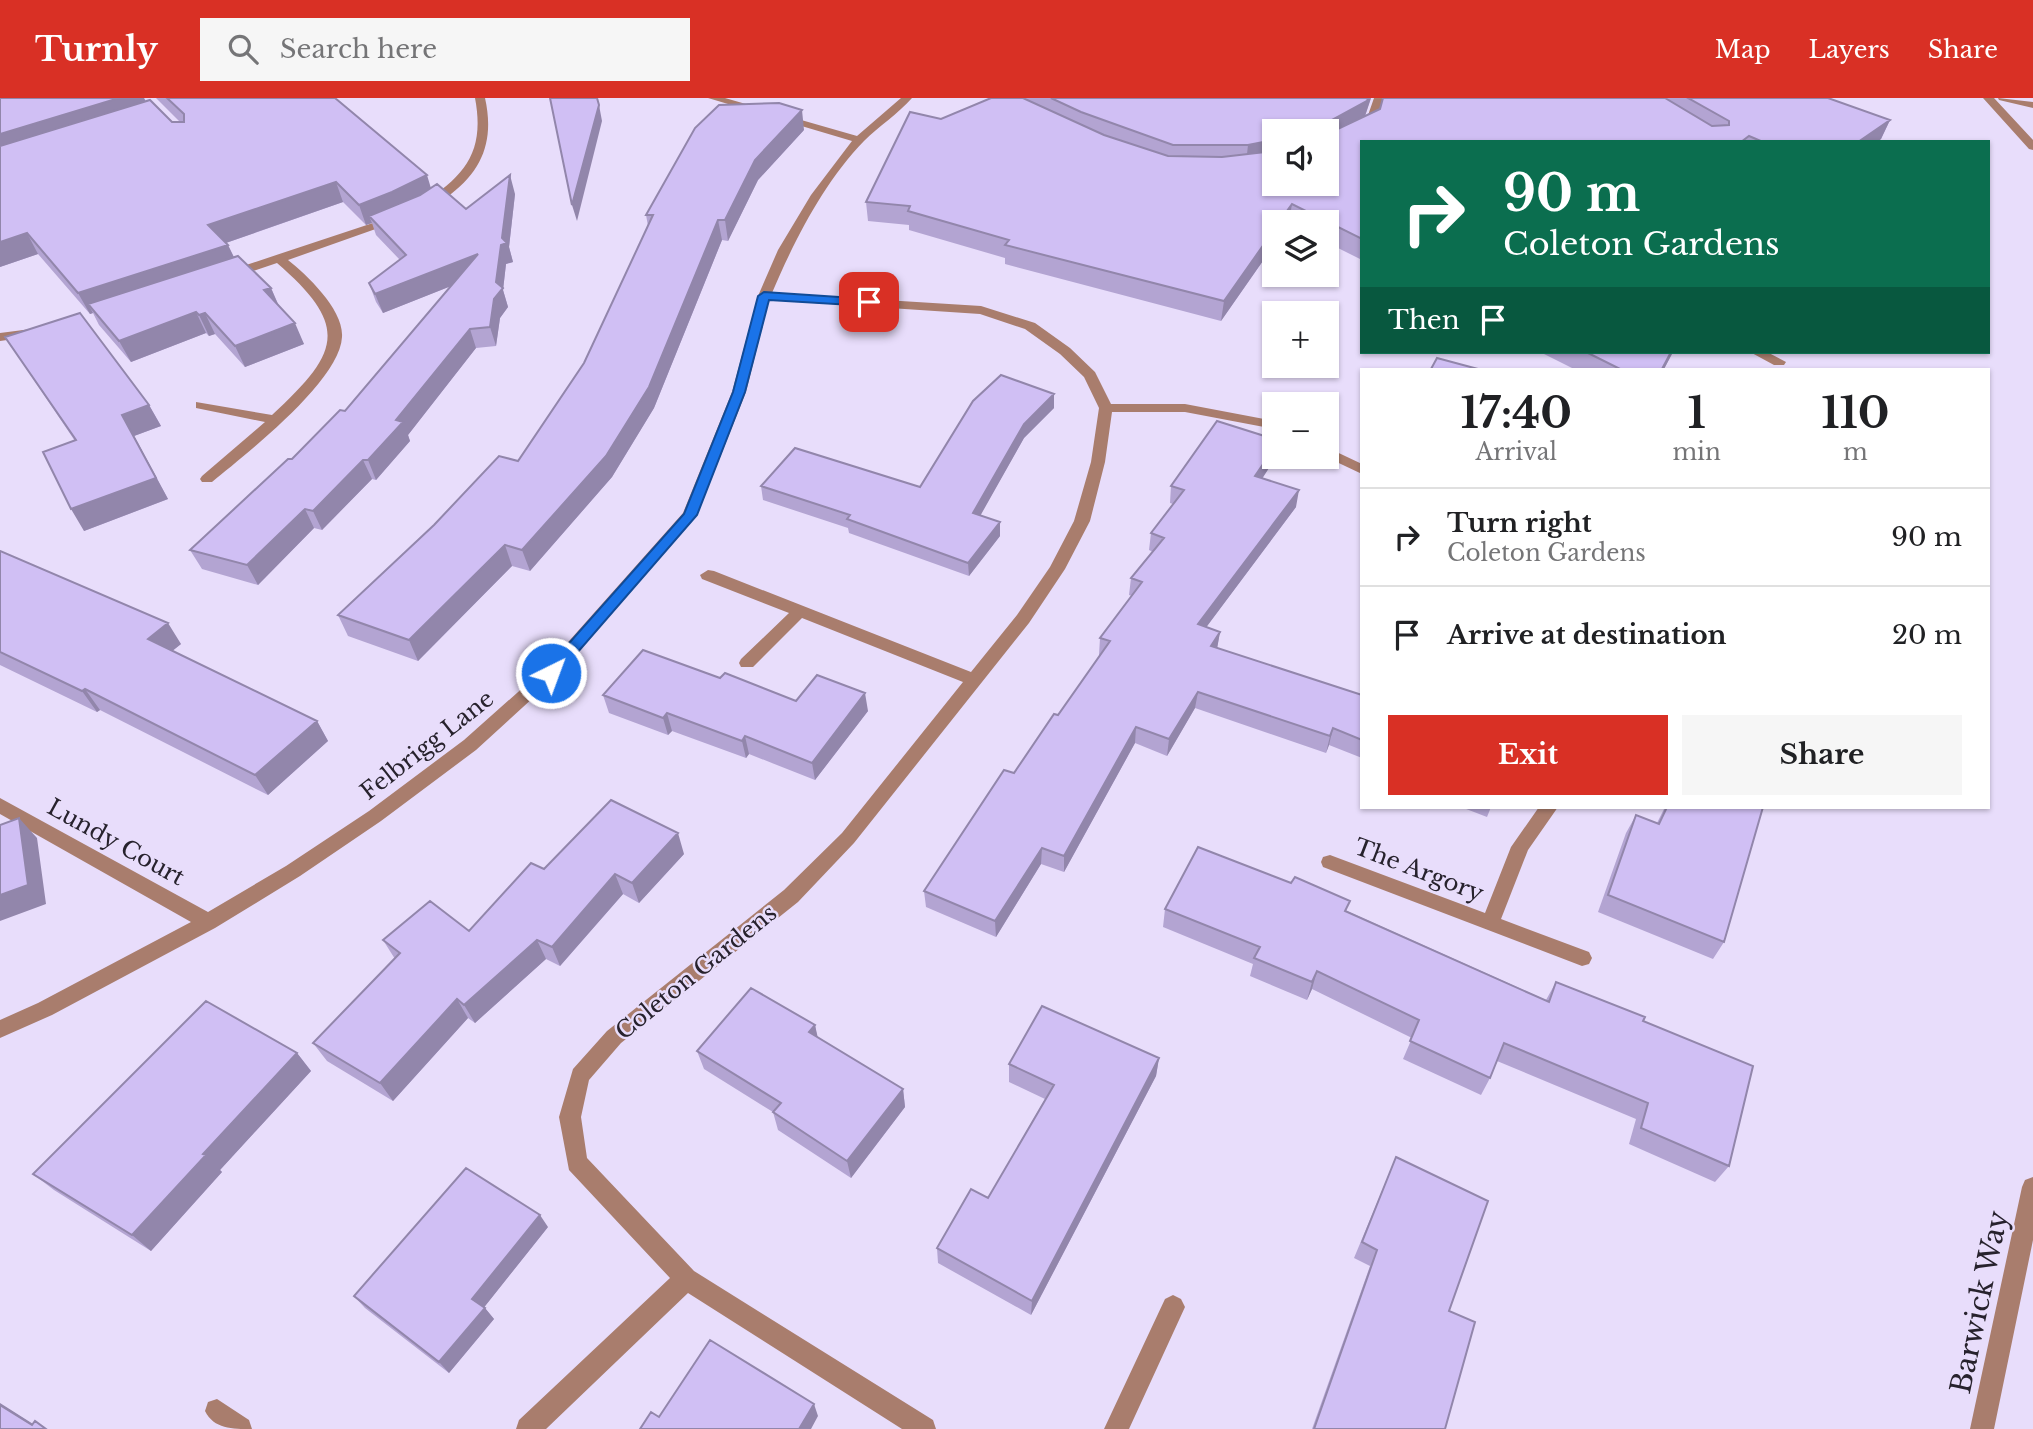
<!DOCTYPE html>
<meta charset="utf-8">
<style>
body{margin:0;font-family:"Libre Baskerville",serif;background:#f6f6f6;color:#202124;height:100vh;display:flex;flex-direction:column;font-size:26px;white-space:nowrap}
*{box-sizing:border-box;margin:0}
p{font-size:23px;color:#757577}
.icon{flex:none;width:38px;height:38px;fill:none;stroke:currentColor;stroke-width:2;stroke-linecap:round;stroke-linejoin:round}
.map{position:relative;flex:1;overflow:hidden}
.side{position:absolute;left:1360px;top:270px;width:630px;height:441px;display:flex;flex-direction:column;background:#fff;border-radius:0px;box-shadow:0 2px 5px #0004}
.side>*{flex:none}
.hud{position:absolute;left:1360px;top:42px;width:630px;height:214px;border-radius:0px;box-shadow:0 2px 5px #0004;background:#0b6e4f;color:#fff;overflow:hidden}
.controls{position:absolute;left:1262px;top:21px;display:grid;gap:14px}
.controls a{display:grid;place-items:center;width:77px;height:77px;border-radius:0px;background:#fff;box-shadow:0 2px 5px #0004;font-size:35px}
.pin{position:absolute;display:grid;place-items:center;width:60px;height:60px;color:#fff;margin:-30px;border-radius:14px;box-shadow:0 4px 10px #0006}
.me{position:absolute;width:77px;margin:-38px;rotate:42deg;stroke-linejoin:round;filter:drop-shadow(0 0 5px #0008)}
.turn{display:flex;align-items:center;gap:24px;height:147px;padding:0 28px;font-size:32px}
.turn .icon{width:91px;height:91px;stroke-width:2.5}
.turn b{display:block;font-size:49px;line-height:60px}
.then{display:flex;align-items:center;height:66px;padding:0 28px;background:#0003;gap:14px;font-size:26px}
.eta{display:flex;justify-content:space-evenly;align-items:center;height:119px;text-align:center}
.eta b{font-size:42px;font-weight:800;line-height:49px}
.button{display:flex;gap:14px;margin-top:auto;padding:14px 28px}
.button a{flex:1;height:80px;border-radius:0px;background:#d93025;color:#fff;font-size:28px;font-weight:800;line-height:80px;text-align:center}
.button a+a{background:#f6f6f6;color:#202124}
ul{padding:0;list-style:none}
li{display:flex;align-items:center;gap:21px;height:98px;padding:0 28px;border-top:2px solid #e0e0e0}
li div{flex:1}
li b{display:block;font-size:26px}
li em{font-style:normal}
header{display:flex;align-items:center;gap:42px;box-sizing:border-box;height:98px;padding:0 35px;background:#d93025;color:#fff}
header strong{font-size:33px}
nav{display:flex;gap:38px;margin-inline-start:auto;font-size:24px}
.search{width:490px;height:63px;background:#f6f6f6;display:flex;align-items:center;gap:18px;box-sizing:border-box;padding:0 24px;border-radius:0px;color:#757577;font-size:26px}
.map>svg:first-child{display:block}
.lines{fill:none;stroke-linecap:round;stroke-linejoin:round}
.minor{fill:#a97d6d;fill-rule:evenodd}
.wall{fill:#b3a4d2;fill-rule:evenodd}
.shaded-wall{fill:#9286ab}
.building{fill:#d0bff4;stroke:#9286ab;stroke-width:2}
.route{fill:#1a73e8;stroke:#114b97;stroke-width:2}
.labels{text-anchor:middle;stroke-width:5;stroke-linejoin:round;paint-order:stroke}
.street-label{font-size:23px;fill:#27222d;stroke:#e8ddfb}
.near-street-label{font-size:28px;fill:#27222d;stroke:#e8ddfb}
</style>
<header>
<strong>Turnly</strong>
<div class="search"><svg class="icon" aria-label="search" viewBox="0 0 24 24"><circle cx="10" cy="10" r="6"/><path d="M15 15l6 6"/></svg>Search here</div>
<nav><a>Map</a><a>Layers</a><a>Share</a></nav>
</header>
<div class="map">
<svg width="2033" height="1331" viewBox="0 0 2033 1331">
<rect width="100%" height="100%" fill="#e8ddfb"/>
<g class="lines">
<path class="minor" d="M475,0H485C494,40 484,71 451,96C443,102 433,111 423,109V105C466,77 485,53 475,0Z
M708,0H725L857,38L901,0H912C898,16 879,28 864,43C824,84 794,143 772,195L981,208L1035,225L1070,250L1095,274L1111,306H1185L1274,323V331L1185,314H1112L1105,364L1090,423L1065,471L1029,525L854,745L798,804L621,945L589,982L581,1019L587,1060L694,1173L933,1322L936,1331H902L688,1195L546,1331H516L519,1322L670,1180L569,1072L559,1019L573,971L607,933L784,792L842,735L963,584L802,520L753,569H741L739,565L741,561L789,515L702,481L700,477L708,472L714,473L971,574L1017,517L1050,469L1074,423L1091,364L1099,310L1084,279L1060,256L1025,231L980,216L769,202L746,294L697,417L557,578L476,652L381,723L300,778L215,830L52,917L0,940V922L38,905L191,824L0,716V700L208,814L286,768L369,713L464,642L545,570L683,415L732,294L758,198L778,152L811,97L852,43Z
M1374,0H1384L1375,27L1326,53V45L1366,23Z
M1983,0H1994L2033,42V52L2029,51Z
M1998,0L2033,4V10L1999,2Z
M391,119L401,122L288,162C307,177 344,212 342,239C340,283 246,356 212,384H202L200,381L202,378L265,324L196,310V304L272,317C339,255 351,229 277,165L229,181L223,177L225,174Z
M31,231L36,232V238L0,243V235Z
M1750,254H1767L1786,264L1784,267H1774Z
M1326,349L1362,366V376L1326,359Z
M1539,709H1558L1528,752L1501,821L1589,854L1592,860L1589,866L1582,868L1323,769L1321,764L1323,759L1330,757L1485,815L1511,749Z
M2033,1079V1142L1994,1331H1970L2022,1089L2025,1082Z
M1173,1197L1181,1201L1185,1209L1129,1331H1104L1165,1201Z
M217,1301L249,1322L252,1331C232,1331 214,1331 205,1313L208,1304Z"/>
</g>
<path class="wall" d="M0,0H144L146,4L172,24H180L156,0H335L431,90L466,111L515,96L509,149L513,164L506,166L503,192L508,209L500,220L496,248L476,250L408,337L410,343L376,382L372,381L322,432L314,430L258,487L202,471L190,452L345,313L451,188L383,215L376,204L369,185L400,162L376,137L372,125L366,127L343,104L226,145L228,147L234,159L271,190L279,208L304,246L245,269L215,236L209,238L206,235L131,264L99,227L93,215L90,216L38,156L0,169Z
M991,0H1371L1365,18L1380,11L1383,0H1828L1890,22L1881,41L1877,44H1362V162L1326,144V124H1274V147L1221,223L1005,166V160L909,132V127L868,123L866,104L941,21ZM1274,33L1326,86H1274Z
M804,32L758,82L728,143L722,142L654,310L612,379L530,473L512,468L418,563L348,538L338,517L518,363L584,265L648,128L646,117Z
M5,239L149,307L161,328L134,338L168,401L84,433L75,343Z
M1540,254H1673L1664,271H1574Z
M1054,296V310L1024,340L980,417L1000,424V438L969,478L849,435L848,430L763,402L761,388L920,389Z
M1274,359H1276L1262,380L1296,409L1206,529L1220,534L1217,550L1362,597V660L1329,647L1326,655L1195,610L1167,658L1135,645L1064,774L1041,766L996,839L926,809L924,793L1058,617L1100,557H1099L1100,540L1132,498L1129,497L1131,480L1153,454L1149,452L1151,435L1173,406L1170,405L1171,388Z
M0,453L181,546L172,553L317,623L328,643L268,697L100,612L97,614L0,567Z
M720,580L796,603L868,613L815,682L749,656L746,660L672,633L668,637L609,615L603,597Z
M1461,709H1491L1487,719Z
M1665,709H1763L1724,844L1713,861L1598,814L1626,735L1636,717L1657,725Z
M684,756L639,805L623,796L560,868L546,861L475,925L468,920L393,1003L327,963L313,945L395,861L383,842L469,833L544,771Z
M1291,785L1347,813L1546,902L1556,884L1643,923L1729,1068L1715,1084L1629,1046L1636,1021L1497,963L1490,980L1481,997L1403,961L1412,940L1312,891L1307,902L1250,878L1253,866L1163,829L1165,811Z
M815,927L817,939L903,991L905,1009L851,1080L778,1032L773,1014L704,971L697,953Z
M297,955L311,973L220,1072L222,1074L151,1153L54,1092L33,1076Z
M1159,960L1156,978L1031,1217L938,1165L937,1150L988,1100L1045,1001L1009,984V966Z
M1396,1059L1449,1213L1445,1331H1312L1370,1168L1354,1160Z
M548,1129L484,1209L494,1221L449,1275L365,1210L354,1198Z"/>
<path class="shaded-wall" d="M119,0H144L150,13L0,59V36Z
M1368,0H1371L1364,21L1326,42L1328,24Z
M599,7L602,23L577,123L572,107Z
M802,12L804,32L758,82L728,143L725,122L755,62Z
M1890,22L1881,41L1877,44H1858Z
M1274,42V57L1246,65L1248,47Z
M427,77L433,97L369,118L372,125L366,127L359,107Z
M510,77L515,96L509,149L513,164L506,166L503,192L508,209L500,220L496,248L490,229Z
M336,84L343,104L217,148L208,127Z
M1292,106L1289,124H1279Z
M718,122L722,142L654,310L612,379L530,473L522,452Z
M1274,132V147L1221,223L1224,203Z
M27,135L38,156L0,169V144Z
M228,147L238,168L88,206L93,215L90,216L78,195Z
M478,156L484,175L383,215L375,196Z
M271,190L280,211L264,192Z
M196,214L206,235L131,264L119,243Z
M205,215L215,236L209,238L199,217Z
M295,225L304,246L245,269L235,248Z
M470,231L476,250L408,337L410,343L376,382L368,362L396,322Z
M1671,254H1673L1664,271H1662Z
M1054,296V310L1024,340L974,429L973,415L1024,326Z
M149,307L161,328L134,338L168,401L84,433L71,411L122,317Z
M1274,350V359H1276L1253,395L1255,378Z
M363,362L372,381L322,432L313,413Z
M1299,392L1296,409L1196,543L1198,526Z
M305,411L314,430L258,487L247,467Z
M1000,424V438L969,478L968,465Z
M505,447L512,468L418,563L409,542Z
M168,525L181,546L161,562L148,541Z
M1220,534L1217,551L1211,548Z
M85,591L100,612L97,614L82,593Z
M1198,594L1195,610L1167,658L1169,641Z
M865,595L868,613L815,682L812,665Z
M667,615L672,633L668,637L663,620Z
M317,623L328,643L268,697L255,677Z
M1136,629L1135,645L1064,774V758Z
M1333,630L1329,647L1326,655L1330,638Z
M745,638L749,656L746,660L742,643Z
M19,720L37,740L46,806L0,823V797Z
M678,735L684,756L639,805L632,785Z
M1042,750L1041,766L996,839L995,823Z
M615,776L623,796L560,868L552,849Z
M537,842L546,861L475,925L464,907Z
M1317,873L1312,891L1307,902L1312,884Z
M457,901L468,920L393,1003L380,985Z
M815,927L819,945L809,934Z
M297,955L311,973L220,1072L222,1074L151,1153L132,1137L203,1056Z
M1159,960L1156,978L1031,1217L1032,1203Z
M903,991L905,1009L851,1080L847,1063Z
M540,1117L548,1129L482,1212L472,1201Z
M485,1210L494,1221L449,1275L439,1264Z
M0,1305L41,1331H39L0,1307Z
M814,1306L818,1318L811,1331H799Z"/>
<path class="building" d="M0,0H119L0,36Z
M167,0H335L427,77L392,94L359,107L336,84L208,127L228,147L78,195L27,135L0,144V48L150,2L172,24H184V16Z
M550,0H597L599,7L572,107Z
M991,0H1023L1104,37L1168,58L1222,59L1274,53V86H1326V33H1274V42L1248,47H1173L1081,14L1051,0H1368L1367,3L1328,24L1327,36L1380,11L1383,0H1665L1712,28L1729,27V23L1688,0H1828L1890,22L1858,44H1763L1749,38L1741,44H1362V141L1292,106L1279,124H1274V132L1224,203L1005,147L1009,142L908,113L910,108L866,104L910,14L941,21Z
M779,5L802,12L755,62L725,122H718L649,289L606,358L522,452L505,447L409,542L338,517L434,427L499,358L518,363L584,265L653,117H646L695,30L719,7Z
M510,77L502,140L507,145L501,147L496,184L503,190L494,201L490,229L470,231L396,322L403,324L368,362H363L313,413L305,411L247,467L190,452L288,361H292L340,312L345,313L478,156L375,196L369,185L406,157L369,118L420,97L437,86L466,111Z
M238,158L271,190L264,192L295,225L235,248L205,215L199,217L196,214L119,243L88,206Z
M80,215L149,307L122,317L156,380L71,411L43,354L76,342L5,239Z
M1586,254H1671L1662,271H1620Z
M1437,260L1478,271H1431Z
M1001,277L1054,296L1024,326L973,415L1000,424L968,465L847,421L850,417L761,388L795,350L920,389L973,303Z
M1217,323L1274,341V350L1255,378L1299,392L1198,526L1220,534L1211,548L1362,597V642L1333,630L1330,638L1198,594L1169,641L1136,629L1064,758L1042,750L995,823L924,793L1004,672L1014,675L1054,616L1058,617L1110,543L1100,540L1142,484L1131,480L1164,440L1151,435L1184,392L1171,388Z
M0,453L168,525L148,541L317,623L255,677L85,591L82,593L0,554Z
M643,552L720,580L725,575L796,603L817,577L865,595L812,665L745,638L742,643L667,615L663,620L603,597Z
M611,702L678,735L632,785L615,776L552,849L537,842L464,907L457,901L380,985L313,945L400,855L383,842L430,803L469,833L531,765L544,771Z
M1667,709H1763L1724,844L1608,797L1636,717L1659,726Z
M19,720L28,787L0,797V727Z
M1198,749L1291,785L1295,779L1350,803L1345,813L1549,904L1556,884L1645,919L1643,923L1753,968L1729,1068L1641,1030L1648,1005L1504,945L1490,980L1410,943L1419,922L1317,873L1312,884L1254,860L1260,849L1165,811Z
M751,890L815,927L809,934L903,991L847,1063L773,1014L781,1005L697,953Z
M206,903L297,955L203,1056L206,1057L132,1137L33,1076Z
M1042,908L1159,960L1032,1203L937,1150L971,1091L988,1100L1054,987L1009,966Z
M1396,1059L1488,1103L1449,1213L1475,1224L1445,1331H1314L1377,1152L1362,1144Z
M466,1070L540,1117L472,1201L485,1210L439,1264L354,1198Z
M710,1242L814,1306L799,1331H640L651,1314L659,1319Z
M0,1307L32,1327L35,1323L46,1331H0Z"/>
<path class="route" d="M764,194L869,201L875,204L869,208L769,202L745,294L697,417L557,578H546L544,575L546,571L684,416L733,294L758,198Z"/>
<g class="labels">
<g class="street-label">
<text transform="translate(427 647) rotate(-38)" y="8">Felbrigg Lane</text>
<text transform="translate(116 744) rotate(29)" y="8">Lundy Court</text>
<text transform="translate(1419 772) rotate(21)" y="8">The Argory</text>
<text transform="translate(696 874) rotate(-39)" y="8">Coleton Gardens</text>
</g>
<g class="near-street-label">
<text transform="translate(1979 1204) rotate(-78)" y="10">Barwick Way</text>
</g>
</g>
</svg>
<div class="controls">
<a><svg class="icon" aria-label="sound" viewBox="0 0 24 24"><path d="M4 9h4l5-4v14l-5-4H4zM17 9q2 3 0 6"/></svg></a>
<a><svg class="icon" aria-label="layers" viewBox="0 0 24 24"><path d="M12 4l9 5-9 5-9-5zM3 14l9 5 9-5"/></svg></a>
<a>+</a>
<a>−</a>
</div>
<div class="pin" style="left:869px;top:204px;background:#d93025"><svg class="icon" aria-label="arrive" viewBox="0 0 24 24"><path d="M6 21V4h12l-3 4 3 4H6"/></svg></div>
<svg class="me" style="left:551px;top:575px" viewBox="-20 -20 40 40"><circle r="17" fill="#1a73e8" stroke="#fff" stroke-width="3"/><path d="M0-11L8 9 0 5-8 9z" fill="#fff"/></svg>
<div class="hud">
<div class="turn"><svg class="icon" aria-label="right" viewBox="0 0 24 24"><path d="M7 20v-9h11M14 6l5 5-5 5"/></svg><div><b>90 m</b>Coleton Gardens</div></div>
<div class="then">Then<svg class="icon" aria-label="arrive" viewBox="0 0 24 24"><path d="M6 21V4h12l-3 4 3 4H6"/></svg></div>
</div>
<section class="side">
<div class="eta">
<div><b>17:40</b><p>Arrival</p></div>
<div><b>1</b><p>min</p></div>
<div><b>110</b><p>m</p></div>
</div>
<ul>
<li><svg class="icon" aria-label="right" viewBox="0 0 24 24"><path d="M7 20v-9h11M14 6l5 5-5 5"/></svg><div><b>Turn right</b><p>Coleton Gardens</p></div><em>90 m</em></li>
<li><svg class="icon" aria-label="arrive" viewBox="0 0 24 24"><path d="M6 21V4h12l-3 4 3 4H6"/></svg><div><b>Arrive at destination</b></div><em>20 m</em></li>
</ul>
<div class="button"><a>Exit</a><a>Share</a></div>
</section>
</div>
